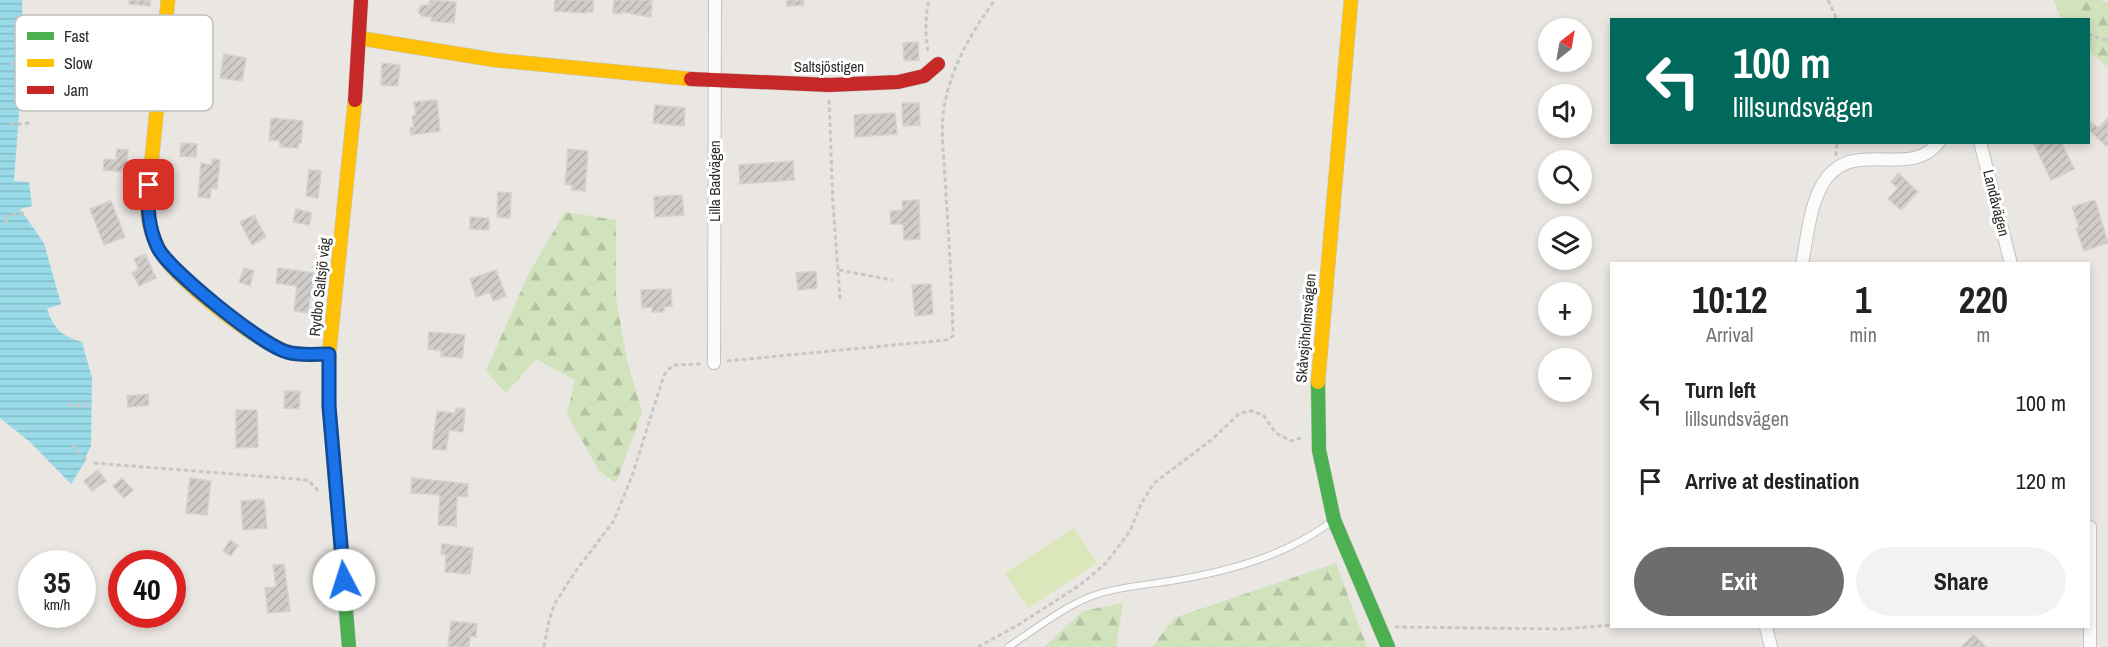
<!DOCTYPE html>
<meta charset="utf-8">
<style>
body{margin:0;font-family:"Archivo Narrow",sans-serif;background:#f2f2f2;color:#222;height:100vh;display:flex;flex-direction:column;font-size:22px;white-space:nowrap}
*{box-sizing:border-box;margin:0}
p{font-size:20px;color:#767676}
.icon{flex:none;width:33px;height:33px;fill:none;stroke:currentColor;stroke-width:2;stroke-linecap:round;stroke-linejoin:round}
.map{position:relative;flex:1;overflow:hidden}
.drawer{position:absolute;left:1610px;top:262px;width:480px;height:366px;display:flex;flex-direction:column;background:#fff;border-radius:0px;box-shadow:0 3px 9px #0003}
.drawer>*{flex:none}
.hud{position:absolute;left:1610px;top:18px;width:480px;height:126px;border-radius:0px;box-shadow:0 3px 9px #0003;background:#00695c;color:#fff;overflow:hidden}
.needle{width:39px;rotate:31deg}
.buttons{position:absolute;left:1538px;top:18px;display:grid;gap:12px}
.buttons a{display:grid;place-items:center;width:54px;height:54px;border-radius:50%;background:#fff;box-shadow:0 3px 9px #0003;font-size:30px}
.speed{position:absolute;left:18px;top:550px;display:flex;gap:12px;font-size:30px;font-weight:700;text-align:center}
.speed>*{display:grid;place-content:center;width:78px;height:78px;border-radius:50%;background:#fff;box-shadow:0 3px 9px #0003;line-height:1}
.speed small{font-size:15px;font-weight:400}
.speed .limit{border:9px solid #d22;background:#fff;color:#111}
.pin{position:absolute;display:grid;place-items:center;width:51px;height:51px;color:#fff;margin:-26px;border-radius:12px;box-shadow:0 3px 9px #0006}
.me{position:absolute;width:66px;margin:-33px;rotate:355deg;stroke-linejoin:round;filter:drop-shadow(0 0 4px #0008)}
.turn{display:flex;align-items:center;gap:21px;height:126px;padding:0 24px;font-size:27px}
.turn .icon{width:78px;height:78px;stroke-width:2.5}
.turn b{display:block;font-size:42px;line-height:51px}
.eta{display:flex;justify-content:space-evenly;align-items:center;height:102px;text-align:center}
.eta b{font-size:36px;font-weight:700;line-height:42px}
.action{display:flex;gap:12px;margin-top:auto;padding:12px 24px}
.action a{flex:1;height:69px;border-radius:36px;background:#6e6d6c;color:#fff;font-size:24px;font-weight:700;line-height:69px;text-align:center}
.action a+a{background:#f2f2f2;color:#222}
ul{padding:0;list-style:none}
li{display:flex;align-items:center;gap:18px;height:78px;padding:0 24px}
li div{flex:1}
li b{display:block;font-size:22px}
li em{font-style:normal}
.map>svg:first-child{display:block}
.forest{fill:url(#forest-firs)}
.pitch{fill:#dbe7ba}
.water{fill:url(#water-rules)}
.building{fill:url(#building-hatch);stroke:#d5d1ce;stroke-width:1.5}
.lines{fill:none;stroke-linecap:round;stroke-linejoin:round}
.lane-casing{stroke:#c3c3c3;stroke-width:8}
.street-casing{stroke:#c3c3c3;stroke-width:14}
.fast-casing{stroke:#c3c3c3;stroke-width:15}
.slow-casing{stroke:#c3c3c3;stroke-width:15}
.jam-casing{stroke:#c3c3c3;stroke-width:15}
.path{stroke:#c7c7c6;stroke-width:3;stroke-dasharray:4.5 3;stroke-linecap:butt}
.lane{stroke:#fcfbfb;stroke-width:6}
.street{stroke:#fcfbfb;stroke-width:12}
.fast{stroke:#4caf50;stroke-width:14}
.slow{stroke:#ffc107;stroke-width:14}
.jam{stroke:#c62828;stroke-width:14}
.route-casing{stroke:#114b97;stroke-width:15}
.route{stroke:#1a73e8;stroke-width:10}
.labels{text-anchor:middle;stroke-width:6;stroke-linejoin:round;paint-order:stroke}
.street-label{font-size:15px;fill:#2c2c2c;stroke:#fff}
.key{fill:#fff;stroke:#c0c0c0;stroke-width:1.5}
.key-label{font-size:16px;fill:#2c2c2c}
</style>
<div class="map">
<svg width="2108" height="647" viewBox="0 0 2108 647">
<defs>
<pattern id="forest-firs" width="22" height="20" patternUnits="userSpaceOnUse" patternTransform="scale(1.5)"><rect width="22" height="20" fill="#d0e3bd"/><path d="M5 1l3.5 6h-7zM16 11l3.5 6h-7z" fill="#b3c3a3"/></pattern>
<pattern id="water-rules" width="6" height="5" patternUnits="userSpaceOnUse" patternTransform="scale(1.5)"><rect width="6" height="5" fill="#99dbe8"/><path d="M0 2.5h6" fill="none" stroke="#84bcc7"/></pattern>
<pattern id="building-hatch" width="6" height="6" patternUnits="userSpaceOnUse" patternTransform="scale(1.5)"><rect width="6" height="6" fill="#cfccc9"/><path d="M-1 1l2-2M0 6l6-6M5 7l2-2" fill="none" stroke="#b2afad"/></pattern>
</defs>
<rect width="100%" height="100%" fill="#eae6e2"/>
<path class="forest" d="M2054,0H2100L2108,3V67L2088,51V20L2061,19Z
M565,212L616,220V297L626,356L642,412L616,483L599,471L567,414L575,380L536,359L506,393L486,371L528,275Z
M1336,563L1367,647H1152L1174,618Z
M1123,603L1116,647H1044L1083,611Z"/>
<path class="pitch" d="M1074,528L1097,563L1028,608L1005,573Z"/>
<path class="water" d="M0,0H22L23,58L14,181L29,182L32,206L20,209L44,243L61,304L47,309C55,330 60,335 82,342L92,378L91,446L86,456V460L71,484L30,442L0,418Z"/>
<path class="building" d="M129,0H150V6L129,4Z
M430,0L456,2L454,23L431,21L432,17L422,16L419,13V8L422,5H429Z
M555,0H593V12H586V13L554,11Z
M614,0H652L651,17L622,12V14L613,13Z
M787,0H803L804,5L787,6Z
M918,42L919,60L904,61L903,43Z
M224,54L246,58L242,81L220,78Z
M382,63L400,65L398,86L381,85Z
M437,100L440,131L411,135L410,128L414,127L412,116L416,115L414,102Z
M902,103H919L920,125L903,126Z
M655,105L685,108L684,126L653,123Z
M895,113L897,134L855,137L854,115Z
M271,118L303,121L301,143H298V148L280,147V141L269,140Z
M2108,118V144L2106,146L2088,129V126L2092,122L2098,128Z
M2033,142H2061L2074,169L2051,180Z
M181,143L197,144L196,157L180,156Z
M117,149L128,150L126,172L103,170L104,159L116,160Z
M568,149L588,151L585,191L572,190V185L565,184Z
M212,159L220,160L217,189L211,188L210,198L198,197L201,163L212,165Z
M793,161L794,180L740,184L739,165Z
M309,170L321,171L318,198L306,196Z
M1898,173L1918,192L1901,210L1888,199L1898,188L1891,182Z
M498,192L511,193L510,218L497,217Z
M682,195L684,215L655,217L654,197Z
M919,200L920,239L904,240L903,224H891L890,211L903,210L902,201Z
M2095,200L2108,243L2084,251L2076,228L2079,227L2072,207Z
M111,201L125,237L104,245L90,209Z
M296,209L312,213L309,225L293,222Z
M254,215L266,237L252,245L240,222Z
M470,217L489,218V230L470,229Z
M145,254L156,278L139,286L132,273L139,269L134,259Z
M244,268L254,271L250,286L239,282Z
M278,268L314,273L308,313L294,311L297,286L276,283Z
M496,270L506,296L493,301L490,292L476,297L470,279Z
M816,271L817,288L798,290L796,273Z
M931,284L933,314L915,316L912,285Z
M671,289L672,306L664,307V312H652V307L642,308L641,290Z
M429,332L465,335L462,358L441,356V351L428,349Z
M285,391H300L299,409L284,408Z
M148,394L149,405L128,407L127,396Z
M456,408L465,409L463,432L449,430L446,450L432,449L437,411L455,413Z
M236,410H257L258,447L236,448Z
M98,470L106,481L92,491L84,481Z
M122,478L133,490L124,498L113,486Z
M190,478L211,481L207,515L186,513Z
M412,478L468,484L467,497L457,496L456,526L438,525L440,495L411,493Z
M264,499L267,528L243,530L241,501Z
M230,540L238,545L231,556L223,551Z
M442,544L473,548L470,574L445,572L446,555L441,554Z
M284,564L290,611L268,613L265,588L276,587L273,565Z
M451,621L477,624L476,637L470,636L469,647H448Z
M1974,635L1986,647H1961Z"/>
<g class="lines">
<defs>
<path id="lane" d="M1008,647C1036,629 1064,606 1095,595C1121,586 1149,585 1176,580C1234,570 1287,555 1334,520"/>
<path id="street" d="M1980,142L2011,264
M1802,264C1807,239 1809,210 1821,187C1849,133 1909,182 1939,142
M714,363L715,0
M2090,527V647
M1766,627L1771,647"/>
<path id="fast" d="M329,371V406L349,647
M1318,382L1319,450L1334,520L1388,647"/>
<path id="slow" d="M168,0L147,205C148,222 152,239 161,253C179,281 256,342 288,352C301,356 316,354 329,354
M359,38L495,60L691,79
M329,371V354L355,100
M1318,382L1351,0"/>
<path id="jam" d="M691,79L829,85L898,82L924,76L938,64
M355,100L361,0"/>
</defs>
<use href="#lane" class="lane-casing"/>
<use href="#street" class="street-casing"/>
<use href="#fast" class="fast-casing"/>
<use href="#slow" class="slow-casing"/>
<use href="#jam" class="jam-casing"/>
<path class="path" d="M1828,0L1837,20
M2088,34L2108,41
M928,51C925,33 925,18 929,0
M11,64L32,62
M829,100L833,204L840,299
M10,125L30,123
M1836,156L1837,142
M6,224L5,216L27,213
M839,270L892,280
M727,361L946,340L953,336C952,288 949,241 946,194C945,164 939,131 945,102C953,64 972,31 995,0
M68,405L91,406
M73,445L86,460
M94,463L308,480L320,493
M1395,627L1564,629L1611,625
M544,647L549,621L554,605L575,572L613,522L619,508L632,476L664,375L673,365L702,364
M978,647L1018,625L1080,585L1106,563L1130,531L1141,504L1154,483L1210,441L1240,413L1252,411L1263,415L1276,433L1291,441L1304,437"/>
<use href="#lane" class="lane"/>
<use href="#street" class="street"/>
<use href="#fast" class="fast"/>
<use href="#slow" class="slow"/>
<use href="#jam" class="jam"/>
</g>
<g class="lines">
<defs>
<path id="route" d="M149,185C147,207 148,227 158,248C170,271 262,345 287,352C300,356 316,354 329,354V406L344,580"/>
</defs>
<use href="#route" class="route-casing"/>
<use href="#route" class="route"/>
</g>
<g class="labels">
<g class="street-label">
<text x="829" y="72">Saltsjöstigen</text>
<text transform="translate(715 181) rotate(-90)" y="5">Lilla Badvägen</text>
<text transform="translate(1996 203) rotate(76)" y="5">Landåvägen</text>
<text transform="translate(320 287) rotate(-84)" y="5">Rydbo Saltsjö väg</text>
<text transform="translate(1306 328) rotate(-85)" y="5">Skåvsjöholmsvägen</text>
</g>
</g>
<rect x="15" y="15" width="198" height="96" rx="9" class="key"/>
<rect x="27" y="32" width="27" height="8" fill="#4caf50"/>
<rect x="27" y="59" width="27" height="8" fill="#ffc107"/>
<rect x="27" y="86" width="27" height="8" fill="#c62828"/>
<g class="key-label">
<text x="64" y="42">Fast</text>
<text x="64" y="69">Slow</text>
<text x="64" y="96">Jam</text>
</g>
</svg>
<div class="buttons">
<a><svg class="needle" viewBox="-14 -14 28 28"><path d="M0-13l5 13h-10z" fill="#e53935"/><path d="M0 13l5-13h-10z" fill="#767676"/></svg></a>
<a><svg class="icon" aria-label="sound" viewBox="0 0 24 24"><path d="M4 9h4l5-4v14l-5-4H4zM17 9q2 3 0 6"/></svg></a>
<a><svg class="icon" aria-label="search" viewBox="0 0 24 24"><circle cx="10" cy="10" r="6"/><path d="M15 15l6 6"/></svg></a>
<a><svg class="icon" aria-label="layers" viewBox="0 0 24 24"><path d="M12 4l9 5-9 5-9-5zM3 14l9 5 9-5"/></svg></a>
<a>+</a>
<a>−</a>
</div>
<div class="speed"><div>35<small>km/h</small></div><div class="limit">40</div></div>
<div class="pin" style="left:149px;top:185px;background:#d93025"><svg class="icon" aria-label="arrive" viewBox="0 0 24 24"><path d="M6 21V4h12l-3 4 3 4H6"/></svg></div>
<svg class="me" style="left:344px;top:580px" viewBox="-20 -20 40 40"><circle r="19" fill="#fff"/><path d="M0-13L10 11 0 6-10 11z" fill="#1a73e8"/></svg>
<div class="hud">
<div class="turn"><svg class="icon" aria-label="left" viewBox="0 0 24 24"><path d="M17 20v-9H6M10 6l-5 5 5 5"/></svg><div><b>100 m</b>lillsundsvägen</div></div>
</div>
<section class="drawer">
<div class="eta">
<div><b>10:12</b><p>Arrival</p></div>
<div><b>1</b><p>min</p></div>
<div><b>220</b><p>m</p></div>
</div>
<ul>
<li><svg class="icon" aria-label="left" viewBox="0 0 24 24"><path d="M17 20v-9H6M10 6l-5 5 5 5"/></svg><div><b>Turn left</b><p>lillsundsvägen</p></div><em>100 m</em></li>
<li><svg class="icon" aria-label="arrive" viewBox="0 0 24 24"><path d="M6 21V4h12l-3 4 3 4H6"/></svg><div><b>Arrive at destination</b></div><em>120 m</em></li>
</ul>
<div class="action"><a>Exit</a><a>Share</a></div>
</section>
</div>
